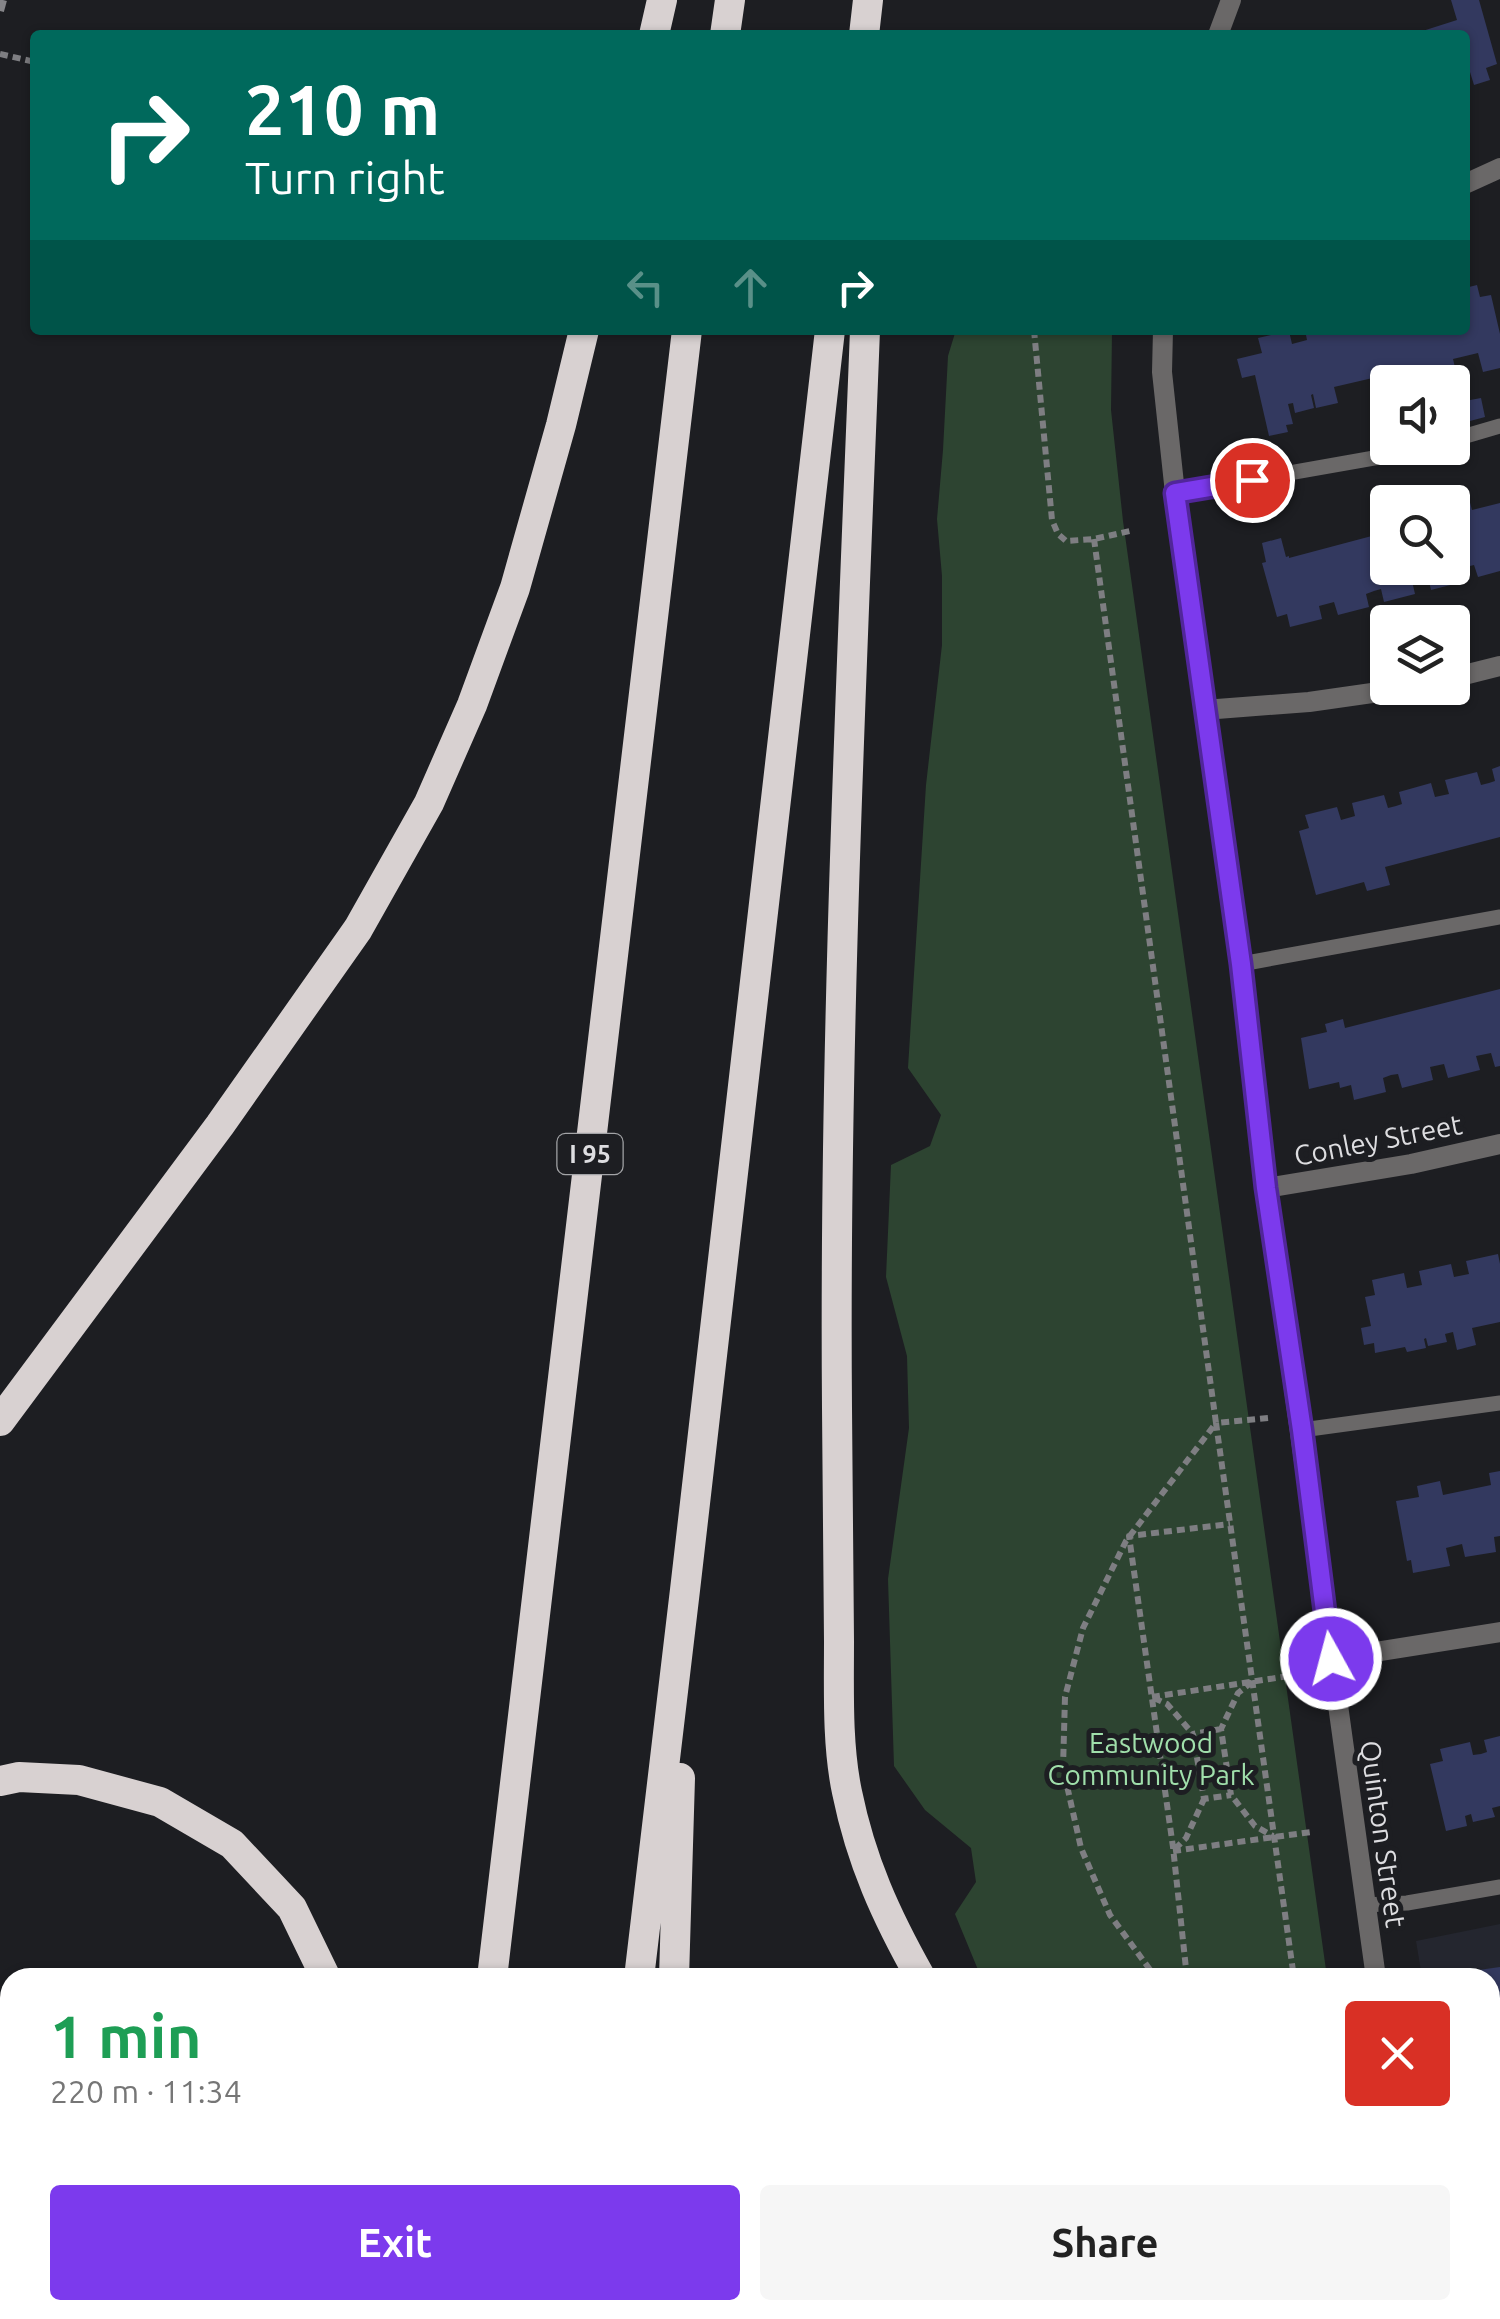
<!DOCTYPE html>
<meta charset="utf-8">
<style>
body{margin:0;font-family:Ubuntu,sans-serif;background:#f6f6f6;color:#222;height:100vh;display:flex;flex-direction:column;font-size:38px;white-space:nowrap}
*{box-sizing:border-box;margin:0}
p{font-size:32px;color:#767676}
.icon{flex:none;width:55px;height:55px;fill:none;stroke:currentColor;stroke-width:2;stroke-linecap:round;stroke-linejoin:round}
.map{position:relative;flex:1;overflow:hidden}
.panel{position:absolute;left:0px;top:1968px;width:1500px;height:352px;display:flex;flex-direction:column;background:#fff;border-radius:30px 30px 0 0;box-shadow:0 2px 8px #0004}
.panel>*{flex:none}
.hud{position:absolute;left:30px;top:30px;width:1440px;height:305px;border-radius:10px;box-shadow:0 2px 8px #0004;background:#00695c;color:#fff;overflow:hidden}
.tools{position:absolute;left:1370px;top:365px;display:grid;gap:20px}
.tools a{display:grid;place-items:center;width:100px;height:100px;border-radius:10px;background:#fff;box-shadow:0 2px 8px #0004;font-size:50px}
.pin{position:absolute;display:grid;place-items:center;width:85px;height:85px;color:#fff;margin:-42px;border:5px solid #fff;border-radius:50%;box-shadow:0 2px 10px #0007}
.me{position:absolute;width:110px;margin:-55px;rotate:353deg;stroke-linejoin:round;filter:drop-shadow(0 0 8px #0008)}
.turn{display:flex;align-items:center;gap:35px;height:210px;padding:0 50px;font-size:45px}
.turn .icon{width:130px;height:130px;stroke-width:2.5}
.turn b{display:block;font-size:70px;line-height:85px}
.lanes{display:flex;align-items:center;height:95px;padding:0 50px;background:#0003;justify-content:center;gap:50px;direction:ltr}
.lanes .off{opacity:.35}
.round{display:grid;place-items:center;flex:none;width:105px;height:105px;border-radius:10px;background:#f6f6f6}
.head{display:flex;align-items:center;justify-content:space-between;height:170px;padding:0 50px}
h1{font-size:60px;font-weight:700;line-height:75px;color:#1e9e55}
.action{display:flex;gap:20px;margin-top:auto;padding:20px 50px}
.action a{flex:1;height:115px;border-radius:10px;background:#7c3aed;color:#fff;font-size:40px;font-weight:700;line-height:115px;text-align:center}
.action a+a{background:#f6f6f6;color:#222}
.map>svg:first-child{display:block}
.built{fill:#24262f}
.green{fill:#2d4431}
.building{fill:#33395f}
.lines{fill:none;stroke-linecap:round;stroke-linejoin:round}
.path{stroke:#7e7e82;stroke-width:6;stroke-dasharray:8 5;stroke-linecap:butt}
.service{stroke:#6a6868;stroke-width:15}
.minor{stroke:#6a6868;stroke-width:20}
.primary{stroke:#b8b3b3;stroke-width:25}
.motorway{stroke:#d8d1d1;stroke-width:30}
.rail{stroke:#858589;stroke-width:8;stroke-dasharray:15 8;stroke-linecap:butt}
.route-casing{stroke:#51269a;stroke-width:25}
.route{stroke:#7c3aed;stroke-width:18}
.labels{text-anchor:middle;stroke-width:10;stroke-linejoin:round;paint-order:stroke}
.shield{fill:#1d1e22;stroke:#a3a4a7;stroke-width:2.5}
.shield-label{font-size:25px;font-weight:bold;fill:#dddde0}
.street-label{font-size:28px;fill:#dddde0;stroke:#1d1e22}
.park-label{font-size:28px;fill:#a0dfab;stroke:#1d1e22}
</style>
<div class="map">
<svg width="1500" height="2319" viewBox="0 0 1500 2319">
<rect width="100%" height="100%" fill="#1d1e22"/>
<path class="built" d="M1500,1924V2187L1490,2188V1978L1422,1977L1416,1941Z"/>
<path class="green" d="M965,330H1112L1111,410L1123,521L1327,1977H981L955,1914L976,1882L971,1848L925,1810L894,1766L888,1579L909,1428L907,1356L886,1277L891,1165L930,1146L941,1115L908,1068L926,785L942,645V576L937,519L943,450L948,356L955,333Z"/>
<path class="building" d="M1451,0H1479L1497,64L1486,68L1490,80L1474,85L1470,72L1465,73V35H1410L1457,20Z
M1477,285L1480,297L1491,295L1500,334V368L1483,372L1478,353L1453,359L1458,380L1445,382H1409L1407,370L1334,387L1338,403L1316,408L1313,394L1311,395L1314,408L1295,413L1293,403L1288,404L1293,424L1286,425L1288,432L1269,436L1255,375L1242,378L1237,359L1262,353L1258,338L1289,331L1292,344L1307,340L1305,330H1465V288Z
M1481,398L1485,417L1470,421L1465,401Z
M1443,494L1445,501L1468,495L1472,510L1500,503V571L1478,577L1474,565L1458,569L1462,582L1431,590L1428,577L1412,581L1415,594L1384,602L1381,589L1374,591L1366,594L1369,607L1338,615L1334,602L1319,606L1322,619L1290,627L1287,614L1277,617L1262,563L1266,562L1262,543L1281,538L1286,557L1289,556V558L1383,533L1375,503L1396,497L1398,502H1388V568H1452V502H1425L1424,499Z
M1246,502L1248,515L1230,518L1228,505Z
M1500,766V837L1385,867L1390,885L1367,891L1364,882L1316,895L1299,831L1309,828L1305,815L1337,807L1341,820L1355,816L1352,803L1384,795L1388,808L1396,806L1402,804L1399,792L1431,783L1435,797L1449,794L1445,780L1477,772L1481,785L1489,783L1495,781L1492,769Z
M1500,989V1066L1495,1067L1491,1053L1476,1056L1480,1070L1448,1078L1444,1064L1430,1067L1433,1080L1402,1088L1398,1074L1391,1075L1383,1078L1386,1092L1354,1100L1351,1085L1340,1088L1339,1082L1309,1089L1301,1038L1327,1032L1325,1024L1343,1019L1345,1028Z
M1498,1254L1500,1264V1322L1472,1328L1476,1345L1457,1350L1453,1332L1445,1334L1447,1342L1428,1346L1426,1338L1424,1339L1426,1348L1407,1352L1405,1347L1375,1353L1374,1343L1364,1345L1361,1328L1371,1326L1365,1297L1375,1295L1372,1280L1404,1273L1407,1288L1422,1285L1419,1271L1451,1264L1454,1277L1469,1274L1466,1261Z
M1500,1471V1536L1494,1537L1496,1552L1465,1557L1462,1544L1446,1548L1450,1566L1413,1573L1411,1560L1407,1561L1396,1501L1419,1497L1417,1486L1440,1481L1443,1495L1491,1485L1489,1473Z
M1500,1736V1806L1492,1808L1495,1817L1473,1822L1471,1814L1465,1816L1467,1826L1446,1831L1430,1764L1443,1761L1440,1749L1470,1742L1473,1755L1481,1754L1487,1752L1484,1740Z
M1500,1967V2019L1490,2021V1978H1443V1975Z"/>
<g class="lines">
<path class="path" d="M0,54L35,62
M1034,330L1052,520L1058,534L1066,541L1094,539L1130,531
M1094,539L1216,1423L1126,1541L1083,1628L1065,1697L1063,1768L1081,1848L1110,1915L1156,1978
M1268,1418L1216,1423L1294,1978
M1252,1682L1238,1693L1221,1729L1231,1795L1255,1826L1273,1836
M1152,1697L1289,1676
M1154,1698L1167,1704L1193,1734
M1221,1729L1193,1734L1204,1799L1231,1795
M1175,1849L1186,1838L1204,1799
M1173,1851L1311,1832
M1187,1978L1173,1847L1129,1536L1230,1524"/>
<path class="service" d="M1452,440L1500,426
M1175,493L1408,452L1425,448
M1241,964L1500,917
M1302,1430L1500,1403
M1364,1905L1407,1903L1500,1887"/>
<path class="minor" d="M1218,35L1231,0
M1465,184L1500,168
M1163,330L1162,372L1175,493L1241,964L1266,1188L1376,1978
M1452,678L1500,666
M1204,710L1309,702L1407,688
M1266,1188L1411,1164L1500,1144
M1331,1659L1500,1632"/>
<path class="primary" d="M1490,2232L1500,2231
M1490,2297L1500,2296
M858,2319L923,2310
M1308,2319L1377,2310"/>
<path class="motorway" d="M654,35L662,0
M725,35L730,0
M864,35L868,0
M865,330C851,689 834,1048 837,1408C838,1486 838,1564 839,1642C839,1690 837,1745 847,1792C861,1861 886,1916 921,1978
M0,1421L220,1125L358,929L429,803L472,705L515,588L561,425L584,330
M0,1781L19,1777L79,1780L160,1802L232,1844L292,1908L326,1978
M492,1978L687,330
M639,1978L685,1590L830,330
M674,1978L680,1778
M389,2310V2319
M1083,2310L1101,2319
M452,2319L453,2310
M597,2319L598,2310
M665,2319V2310
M1348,2319L1353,2313"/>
<path class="rail" d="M0,11L3,0"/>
</g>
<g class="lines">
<defs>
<path id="route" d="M1252,480L1175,493L1241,964L1266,1188L1302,1430L1331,1659"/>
</defs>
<use href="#route" class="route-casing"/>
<use href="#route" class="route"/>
</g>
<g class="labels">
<rect class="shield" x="557.5" y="1134" width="65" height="40" rx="8"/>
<g class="shield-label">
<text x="590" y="1163">I 95</text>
</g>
<g class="street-label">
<text transform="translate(1378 1140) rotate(-11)" y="10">Conley Street</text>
<text transform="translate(1383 1834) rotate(82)" y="10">Quinton Street</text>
</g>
<g class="park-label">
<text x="1151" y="1753">Eastwood<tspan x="1151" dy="32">Community Park</tspan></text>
</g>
</g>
</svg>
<div class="tools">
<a><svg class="icon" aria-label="sound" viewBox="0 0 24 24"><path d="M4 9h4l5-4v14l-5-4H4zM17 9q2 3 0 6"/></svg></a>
<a><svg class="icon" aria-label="search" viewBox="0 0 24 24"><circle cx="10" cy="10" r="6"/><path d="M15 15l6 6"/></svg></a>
<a><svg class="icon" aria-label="layers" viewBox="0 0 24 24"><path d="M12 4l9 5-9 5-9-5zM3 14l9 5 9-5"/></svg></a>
</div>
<div class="pin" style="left:1252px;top:480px;background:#d93025"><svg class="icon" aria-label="arrive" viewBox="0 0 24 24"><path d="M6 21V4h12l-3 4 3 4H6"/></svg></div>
<svg class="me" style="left:1331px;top:1659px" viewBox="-20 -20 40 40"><circle r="17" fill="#7c3aed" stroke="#fff" stroke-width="3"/><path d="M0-11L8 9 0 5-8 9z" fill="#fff"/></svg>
<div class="hud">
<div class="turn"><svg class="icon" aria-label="right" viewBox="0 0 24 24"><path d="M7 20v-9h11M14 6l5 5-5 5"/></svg><div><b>210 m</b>Turn right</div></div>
<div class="lanes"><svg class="icon off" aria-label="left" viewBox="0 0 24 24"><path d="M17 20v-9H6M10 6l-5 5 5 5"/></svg><svg class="icon off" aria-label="ahead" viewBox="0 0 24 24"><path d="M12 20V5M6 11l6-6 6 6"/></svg><svg class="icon" aria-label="right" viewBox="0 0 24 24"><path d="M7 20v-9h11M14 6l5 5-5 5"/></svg></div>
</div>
<section class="panel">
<div class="head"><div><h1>1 min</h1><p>220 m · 11:34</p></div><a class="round" style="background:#d93025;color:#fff"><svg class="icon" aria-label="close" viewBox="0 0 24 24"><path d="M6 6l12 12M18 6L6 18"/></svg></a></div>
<div class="action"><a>Exit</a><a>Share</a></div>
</section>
</div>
